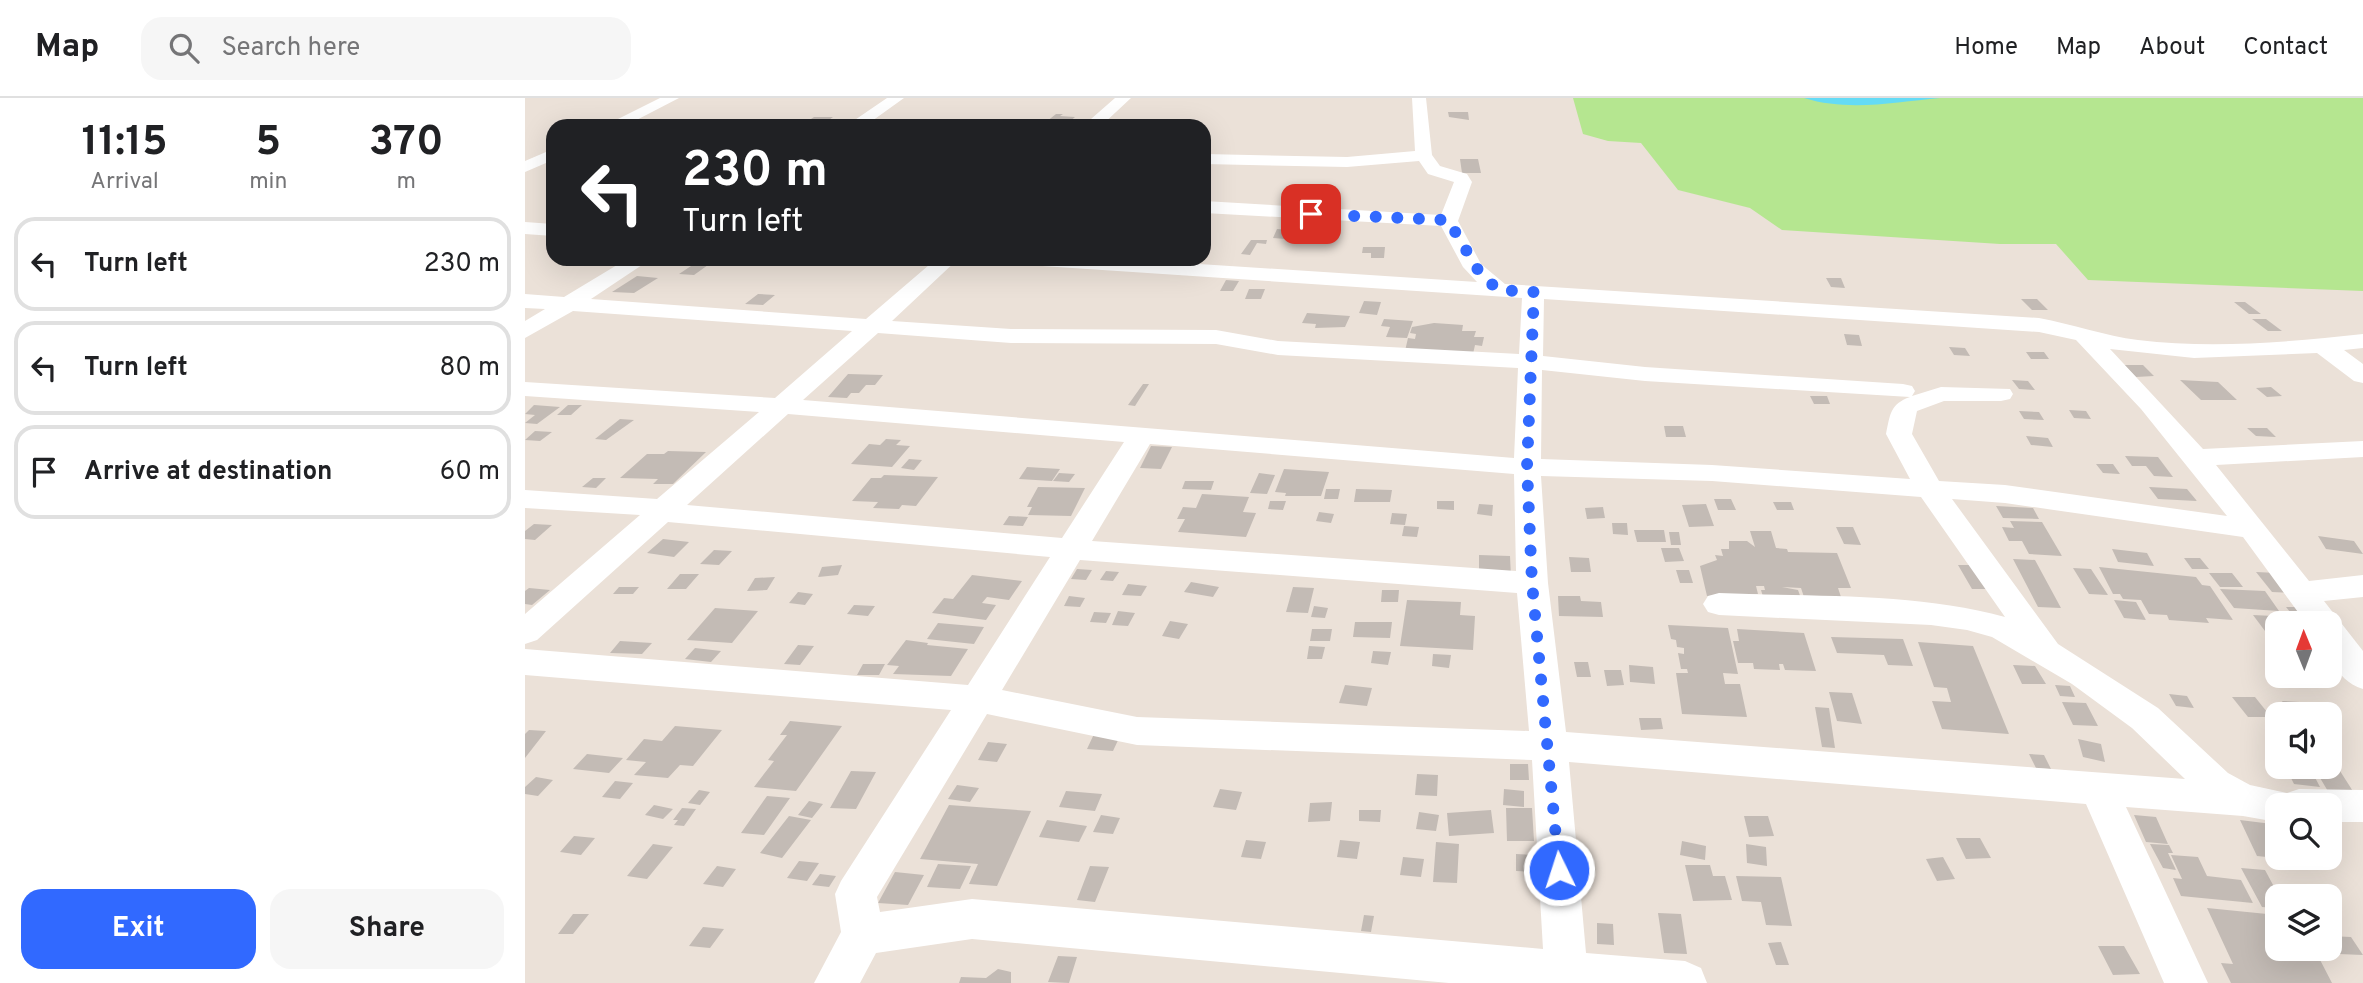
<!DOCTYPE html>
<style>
body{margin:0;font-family:Overpass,sans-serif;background:#f6f6f6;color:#202124;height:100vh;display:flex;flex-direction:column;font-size:26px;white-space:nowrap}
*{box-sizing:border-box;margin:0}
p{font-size:23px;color:#757577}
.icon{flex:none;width:38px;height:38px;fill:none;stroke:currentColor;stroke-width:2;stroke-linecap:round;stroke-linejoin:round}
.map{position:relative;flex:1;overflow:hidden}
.panel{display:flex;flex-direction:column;background:#fff;width:525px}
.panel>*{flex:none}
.guide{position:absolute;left:21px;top:21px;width:665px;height:147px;border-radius:21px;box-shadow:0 7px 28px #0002;background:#202124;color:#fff;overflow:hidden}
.needle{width:46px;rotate:359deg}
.tools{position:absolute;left:1740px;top:513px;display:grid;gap:14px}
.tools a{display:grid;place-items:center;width:77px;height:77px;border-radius:14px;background:#fff;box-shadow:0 7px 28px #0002;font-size:35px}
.pin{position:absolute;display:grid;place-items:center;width:60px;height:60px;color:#fff;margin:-30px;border-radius:14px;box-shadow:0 4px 10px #0006}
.me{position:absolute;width:77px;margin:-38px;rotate:356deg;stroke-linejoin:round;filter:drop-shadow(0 0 5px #0008)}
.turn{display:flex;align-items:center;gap:24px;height:147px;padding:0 21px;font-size:32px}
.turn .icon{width:91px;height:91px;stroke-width:2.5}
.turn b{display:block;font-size:49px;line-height:60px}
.eta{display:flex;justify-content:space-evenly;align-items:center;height:119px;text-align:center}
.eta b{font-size:42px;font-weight:700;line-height:49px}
.cta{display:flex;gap:14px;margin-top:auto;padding:14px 21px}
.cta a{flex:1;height:80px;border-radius:21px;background:#3169ff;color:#fff;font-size:28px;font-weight:700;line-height:80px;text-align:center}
.cta a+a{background:#f6f6f6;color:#202124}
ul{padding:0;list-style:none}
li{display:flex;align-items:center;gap:21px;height:94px;margin:0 14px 10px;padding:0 7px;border:4px solid #e0e0e0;border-radius:21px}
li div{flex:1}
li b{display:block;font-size:26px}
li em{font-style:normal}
header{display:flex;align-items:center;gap:42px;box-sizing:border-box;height:98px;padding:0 35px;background:#fff;border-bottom:2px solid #e0e0e0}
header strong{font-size:33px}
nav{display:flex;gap:38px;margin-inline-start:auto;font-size:24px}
.search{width:490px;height:63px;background:#f6f6f6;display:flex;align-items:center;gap:18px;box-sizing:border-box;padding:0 24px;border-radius:21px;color:#757577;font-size:26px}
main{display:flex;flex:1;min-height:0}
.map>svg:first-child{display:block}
.green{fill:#b5e690}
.water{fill:#64dbf5}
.building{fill:#c3bbb5}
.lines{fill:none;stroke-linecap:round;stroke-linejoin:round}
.minor{fill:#fff;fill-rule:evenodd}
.route{stroke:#3169ff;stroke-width:12;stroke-dasharray:0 21.6}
</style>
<header>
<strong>Map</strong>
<div class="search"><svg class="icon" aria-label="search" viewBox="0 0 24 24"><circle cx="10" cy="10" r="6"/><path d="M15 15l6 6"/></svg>Search here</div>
<nav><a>Home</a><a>Map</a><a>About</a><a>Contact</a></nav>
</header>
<main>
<section class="panel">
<div class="eta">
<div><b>11:15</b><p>Arrival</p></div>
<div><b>5</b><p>min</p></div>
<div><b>370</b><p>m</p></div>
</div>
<ul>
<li><svg class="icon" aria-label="left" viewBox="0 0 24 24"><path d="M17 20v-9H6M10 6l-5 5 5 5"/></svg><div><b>Turn left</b></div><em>230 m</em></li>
<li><svg class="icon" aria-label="left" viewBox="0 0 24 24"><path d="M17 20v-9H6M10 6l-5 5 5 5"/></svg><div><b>Turn left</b></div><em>80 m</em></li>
<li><svg class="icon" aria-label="arrive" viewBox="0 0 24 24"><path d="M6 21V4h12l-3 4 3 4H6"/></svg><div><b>Arrive at destination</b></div><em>60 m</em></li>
</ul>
<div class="cta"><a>Exit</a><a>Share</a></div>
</section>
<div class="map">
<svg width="1838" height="885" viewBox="0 0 1838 885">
<rect width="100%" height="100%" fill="#ebe1d8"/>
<path class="green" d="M1048,0H1838V193L1563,182L1531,146H1475L1257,132L1225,110L1153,92L1116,45L1083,43L1058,36Z"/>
<path class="water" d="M1279,0H1415C1370,4 1324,14 1279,0Z"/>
<path class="building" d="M923,14H943L944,22L924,19Z
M531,16H538L535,18L550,19L543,25L521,24Z
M289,19H308L296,28L277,27Z
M935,61H953L956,75H937Z
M752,131L765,132L761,141L748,140Z
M726,142H742L741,146L732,145L725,157L716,156Z
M838,149H860L859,160H846V155H837Z
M169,166L183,167L169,177L154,176Z
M112,178L133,180L109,195L87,194Z
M1301,180H1316L1320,190L1306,189Z
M701,182L714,183L708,193H695Z
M724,191H740L736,201H720Z
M233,196L250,197L238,207L220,206Z
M1496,201H1512L1523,212H1507Z
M839,203L856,204L852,217L834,215Z
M1709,204H1720L1736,216H1724Z
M782,215L825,218L820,229L790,230L791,226L777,225Z
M859,221L888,223L882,240L861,239L865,229L856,228Z
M1727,221H1741L1757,233H1743Z
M909,225L938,227L937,233H951L949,239H959L957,248L950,247L948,256L880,253L883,240L890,241L891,236L885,235L887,229Z
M1319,236L1334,237L1337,248L1322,247Z
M1424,249L1440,250L1445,258L1429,257Z
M1501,254H1519L1524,261H1506Z
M1599,267H1618L1629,278L1611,279Z
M323,276L358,277L350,287H341L334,295H326L322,300L303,299Z
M1487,282L1503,283L1510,292L1494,291Z
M1655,282L1693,284L1712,302H1676Z
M618,286H624L610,308L603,307Z
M1746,289L1757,298L1742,299L1731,290Z
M1285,298H1302L1305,306H1289Z
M9,307L35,309L12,326L0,325L10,317L0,316Z
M43,307H57L46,317H32Z
M1544,312L1561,313L1566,321L1549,320Z
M1494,313L1514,314L1519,322L1499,321Z
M95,321L109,322L81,342L70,341Z
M1139,328H1158L1161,339H1141Z
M1722,330H1742L1751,339L1731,338Z
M10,333L27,334L15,343L0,342Z
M1501,338L1523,340L1528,349L1506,347Z
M361,341L376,342L371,347L385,348L367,369L326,366L344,346L355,347Z
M626,348L647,349L636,371L615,370Z
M143,353L181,354L148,386H128L133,381L95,380L122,356H139Z
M1600,358L1633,359L1648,379L1629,378L1621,368H1607Z
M384,361L397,362L389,372L376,370Z
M1571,366H1588L1595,376L1578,375Z
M502,369L535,371L527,383L494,381Z
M759,371L804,374L796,398H760L761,395L750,394Z
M534,375L550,376L544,384L528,383Z
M734,375L750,377L742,396L725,395Z
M359,377L413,379L391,408L377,407L374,411L348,410L353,404L327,403L346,380H356Z
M68,380H81L71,390L57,389Z
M660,383H689L686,392L657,391Z
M513,389L560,390L546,418L503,417L507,409H502Z
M1624,389L1662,391L1672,403L1633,401Z
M801,391H815L813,401H799Z
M831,391L867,392L865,404H829Z
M677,396L724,399L718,414L731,415L721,439L653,434L660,421H652L658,409L671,410Z
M1189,401H1206L1211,412H1193Z
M745,403H761L758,412L743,411Z
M912,403H929V412L912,411Z
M1248,404H1266L1269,412H1252Z
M954,406L968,407L967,418L952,416Z
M1181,406L1189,428L1164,429L1157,407Z
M1471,408L1508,410L1514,421L1478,420Z
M1078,409L1080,420L1062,421L1060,410Z
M794,414L809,416L806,425L791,423Z
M867,415L882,416L880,427L865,426Z
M484,418L503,419L498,428L478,427Z
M1485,423L1517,424L1537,458L1504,456L1497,443H1484L1477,429L1489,430Z
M1087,425H1102L1103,437L1088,436Z
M9,426L27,427L10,442L0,441V433Z
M879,428L894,429L892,439L877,438Z
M1311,429H1328L1336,447L1319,446Z
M1109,432H1139L1141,444H1112Z
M1225,433H1246L1251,450L1262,451L1263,454L1312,455L1326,490H1313L1317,502H1280L1276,490L1257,489L1273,492L1277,503L1239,502L1236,492H1240L1239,488H1231L1233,496L1182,498L1175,468L1192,462L1190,457L1198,458L1196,451H1204V443H1222L1230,449Z
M1144,434H1154L1156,447H1146Z
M1793,438L1829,443L1838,456L1801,451Z
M138,441L164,444L149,459L122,455Z
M1136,450H1154L1159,463L1140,464Z
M1587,451L1622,455L1629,468L1593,464Z
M189,452L207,453L194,467L175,466Z
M954,457L985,458L986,479L954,478Z
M1044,459L1064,460L1066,474H1046Z
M1659,460H1675L1684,471H1667Z
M1488,461L1510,462L1536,510L1513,509Z
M317,467L313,477L293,479L297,469Z
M1433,467H1454L1468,491H1447Z
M1574,469L1671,479L1677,487L1685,488L1708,522L1681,520L1684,525L1644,522L1642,517L1624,516L1616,502L1598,501L1595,496H1588Z
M1548,470L1566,471L1583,497L1564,496Z
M552,471L567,472L561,482L546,481Z
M1151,472H1164L1168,485H1155Z
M581,473L594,474L588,483L575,482Z
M1731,474L1752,475L1768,495L1747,494Z
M1684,475H1707L1718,489H1695Z
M155,476H174L161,491H142Z
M447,477L497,483L484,502L462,499L457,505L471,507L461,522L407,515L419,500L428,501Z
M250,479L242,492L222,493L230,480Z
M666,484L694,489L688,499L659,494Z
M603,486L622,488L616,498L597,497Z
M94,489H114L108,496H88Z
M768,489L789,490L783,515L761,514Z
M4,490L25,492L7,507L0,506V493Z
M1695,491L1740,493L1754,513L1709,510Z
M857,492H874L873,504H856Z
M273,494L288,496L280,507L264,505Z
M544,498L560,500L555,509L539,508Z
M1033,498H1055L1056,503L1076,504L1078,519L1034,518Z
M882,502L936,504L935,517L950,518L948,552L875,548Z
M1589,502L1611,504L1621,522L1599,520Z
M329,507L350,508L343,518L322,516Z
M789,508L803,510L800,520L786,519Z
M1761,509H1778L1791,525H1774Z
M190,510L233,513L207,545L162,542Z
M593,513L610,515L603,528L587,527Z
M569,514L586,515L581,525L565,524Z
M1728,517L1766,519L1771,525H1752V537H1743Z
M645,523L663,526L654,541L637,538Z
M830,524H867L865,540L828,539Z
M413,525L459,529L449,546L402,541Z
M1143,527L1203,530L1213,576L1198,575L1200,586H1215L1222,619L1157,616L1151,575H1163L1162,571H1156L1153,555L1159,556V550L1152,549L1151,542L1146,541Z
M787,531H807L805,543H785Z
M1212,531L1279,535L1291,573L1260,572L1258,566H1254L1255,572L1229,571L1228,565H1213L1208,543H1214Z
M1306,539L1378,541L1388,568L1363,567L1359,557L1312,555Z
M381,542L403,545L402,547L443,551L426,578L368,576L374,568L362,567Z
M95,543L127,545L117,556L85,555Z
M1393,544L1448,548L1484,636L1417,631L1407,603L1426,604L1422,590L1409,589Z
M273,547L289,548L275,567L259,566Z
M784,548L800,549L797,561H782Z
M170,550L196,553L186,564L160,561Z
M848,553L866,554L863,567L846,565Z
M908,556L926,557L924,570L907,568Z
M1049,564H1063L1066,579H1052Z
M338,566H360L354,577H332Z
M1104,567L1128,569L1130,586L1105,584Z
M1488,567L1510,568L1521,586H1497Z
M1079,572H1096L1099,587L1082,588Z
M1778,578H1802L1809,587L1785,586Z
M820,587L847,590L842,608L814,605Z
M1530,587L1545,588L1550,599L1535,598Z
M1304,594L1327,595L1337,626L1312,623Z
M1644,596L1662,598L1669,610L1651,608Z
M1707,599H1730L1746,619H1723Z
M1757,603L1792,605L1800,616H1766Z
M1537,604L1561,605L1573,628L1548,627Z
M1290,609L1304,610L1310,650L1297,649Z
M1114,620H1136L1138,631L1116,632Z
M265,623L317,628L271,693L229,689L249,663L243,662L262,637H255Z
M150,628L197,632L168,668L155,667L143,680L109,677L121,664L101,662L119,641L137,643Z
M4,632L21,633L0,660V636Z
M569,636L595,638L588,653L562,651Z
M1553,641L1576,646L1580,664L1558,659Z
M463,644L482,646L472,664L453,662Z
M62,656L98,660L84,675L48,671Z
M1504,656L1519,657L1526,671L1511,670Z
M1804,661L1808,662L1831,698L1804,695L1788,668H1804Z
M985,666H1003L1004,682H985Z
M1760,668H1784L1795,689L1769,686Z
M326,673L351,674L331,711L305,710Z
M892,676L913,677L912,698L890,697Z
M11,679L28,682L13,698L0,696V689Z
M90,683L108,685L95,701L77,699Z
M432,687L454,690L445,704L423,701Z
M695,691L717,694L711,712L688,709Z
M979,691L999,693V709L978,707Z
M174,692L185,694L175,707L163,705Z
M541,693L577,696L570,713L534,709Z
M242,698L265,700L239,737L216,735Z
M284,703L298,706L287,720L273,717Z
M807,704L805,723L783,724L785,705Z
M129,707L148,711L138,721L120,717Z
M424,707L506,713L472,788L444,786L453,766L395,761Z
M157,710L171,711L159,728L149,727L153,722H148Z
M981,710H1007L1009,743H982Z
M834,712H856L855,724L834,723Z
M966,712L969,735L924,738L922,715Z
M894,714L914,717L911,733L891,731Z
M576,717L595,720L588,736L568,734Z
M1609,717L1631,719L1643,746L1621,744Z
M264,718L286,722L257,760L235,755Z
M1219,718H1243L1249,738L1224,739Z
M522,722L562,728L554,744L514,739Z
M1715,722L1747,726L1752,734V760L1732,758Z
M49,738L70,740L56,757L35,754Z
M1431,740H1455L1466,760L1441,761Z
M721,742L741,744L736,761L716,759Z
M815,742L835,744L832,761L812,759Z
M1157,743L1181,748L1180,762L1155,757Z
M911,744L934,746L932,785L908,784Z
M128,746L148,749L122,781L102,778Z
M1221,746L1241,749L1242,768L1222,765Z
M1625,746L1644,747L1648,755H1643L1651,772L1638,770Z
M991,756L1009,757L1010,774L991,773Z
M1646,757L1673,759L1682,778L1716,782L1728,805L1656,798L1648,780L1657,781Z
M878,759L899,761L896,779L875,777Z
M1418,759L1430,781L1412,783L1401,761Z
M274,763L294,765L282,783L262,780Z
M413,766L446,768L435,791L402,789Z
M1160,767H1185L1188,778H1200L1207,802L1168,803Z
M192,768L211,771L198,789L178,786Z
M565,768L584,769L570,804L552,802Z
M1716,770L1740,772L1754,798L1752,810L1737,809Z
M370,774L399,777L383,807L353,805Z
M295,776L311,778L304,789L287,787Z
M1211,778L1256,779L1267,828L1241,827L1236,804L1217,803Z
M1682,810L1752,817V850H1782L1786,857L1793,858L1807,885H1706L1696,865L1708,866Z
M1133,815L1156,816L1162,856L1139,855Z
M48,816H64L48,836H33Z
M839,817L849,818L846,834L836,833Z
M1072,825L1088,826L1089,847L1072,846Z
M178,829L199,831L185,850L164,848Z
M1804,838L1826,839L1838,857L1814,856Z
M1256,844L1264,867H1251L1243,845Z
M1573,848H1599L1615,876L1588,877Z
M533,858L552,859L544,885L523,884Z
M473,871L486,874V885H434L436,879L461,880Z"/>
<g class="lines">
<path class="minor" d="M135,0H154L100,28H79Z
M362,0H379L340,28H321Z
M590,0H606L576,28H558Z
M887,0H901L907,57L915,68L942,76L947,84L933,123L956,166L980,186L1514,220C1547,226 1580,238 1613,242C1688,251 1764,244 1838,236V250L1819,252L1838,266V285L1829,283L1792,255L1669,260L1585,251L1678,351L1838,343V359L1691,367L1784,483L1838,477V499L1799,503L1838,553V591C1807,581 1804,553 1804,525H1781L1718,439L1480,405L1427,401L1533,546L1633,610L1703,675L1725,687L1762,695L1774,691L1838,692V724H1804V707H1752V724L1718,718L1601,709L1683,885H1639L1561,706L1044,664L1061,855L1160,863L1176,870L1182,885H924L447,841L351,855L335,885H289L316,834L310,796L316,783L426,612L0,577V551L443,587L525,459L143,424L12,542L0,546V516L115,417L0,410V392L132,401L234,314L0,298V284L250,300L327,233L48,213L0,240V223L20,211L0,210V196L39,199L102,161H126L66,201L341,221L411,161H433L367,223L486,231L691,232L753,243L994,256L997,200L502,167L492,161H597L952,184L938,169L916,128L679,115V103L916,117L929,84L903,76L894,63L822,69L679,66V56L822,59L890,53ZM1019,201L1514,234L1551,242L1616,311L1702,418L1480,387L1414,383L1387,336L1392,313L1419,303H1476L1485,301L1488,296L1485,291L1416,289L1387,298L1390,293L1387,288L1378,286L1120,269L1018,258ZM353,235L486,245L691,246L753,257L993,270L989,360L278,302ZM1017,272L1120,283L1385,299C1365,306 1365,317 1361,336L1385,381L1187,367L1016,361ZM263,316L599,344L537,440L162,407ZM625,346L989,376L991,473L567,443ZM1016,378L1187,383L1396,399L1480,519C1390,494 1287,499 1194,495L1183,498L1178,506L1183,514L1194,517L1406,527L1442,532L1467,539L1547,586L1607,630L1660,681L1041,634L1023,485ZM555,462L992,495L1004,633L612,619L477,592ZM462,616L612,647L1007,662L1018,851L447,801L355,814L352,799Z
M28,51V62L0,74V63Z
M0,124L28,126V138L0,136Z"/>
</g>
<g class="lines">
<path class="route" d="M786,116L923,122L956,177L974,192L1009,194L1002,369L1007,485L1034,772"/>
</g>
</svg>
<div class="tools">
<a><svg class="needle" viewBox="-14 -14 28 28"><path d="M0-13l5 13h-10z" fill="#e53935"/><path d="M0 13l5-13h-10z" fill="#757577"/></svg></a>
<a><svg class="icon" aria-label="sound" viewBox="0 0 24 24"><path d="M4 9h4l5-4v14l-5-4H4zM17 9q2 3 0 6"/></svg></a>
<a><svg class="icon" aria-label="search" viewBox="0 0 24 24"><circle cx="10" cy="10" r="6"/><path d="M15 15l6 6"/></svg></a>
<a><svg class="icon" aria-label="layers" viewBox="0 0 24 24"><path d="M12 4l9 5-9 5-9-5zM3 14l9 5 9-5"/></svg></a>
</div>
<div class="pin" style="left:786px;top:116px;background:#d93025"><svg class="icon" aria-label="arrive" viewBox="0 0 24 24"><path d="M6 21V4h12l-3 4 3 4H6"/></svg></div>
<svg class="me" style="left:1034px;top:772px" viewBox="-20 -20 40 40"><circle r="17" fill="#3169ff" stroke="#fff" stroke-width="3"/><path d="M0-11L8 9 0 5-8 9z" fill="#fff"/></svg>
<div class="guide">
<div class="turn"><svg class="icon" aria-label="left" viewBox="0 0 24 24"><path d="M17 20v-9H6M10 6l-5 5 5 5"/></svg><div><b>230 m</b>Turn left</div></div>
</div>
</div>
</main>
